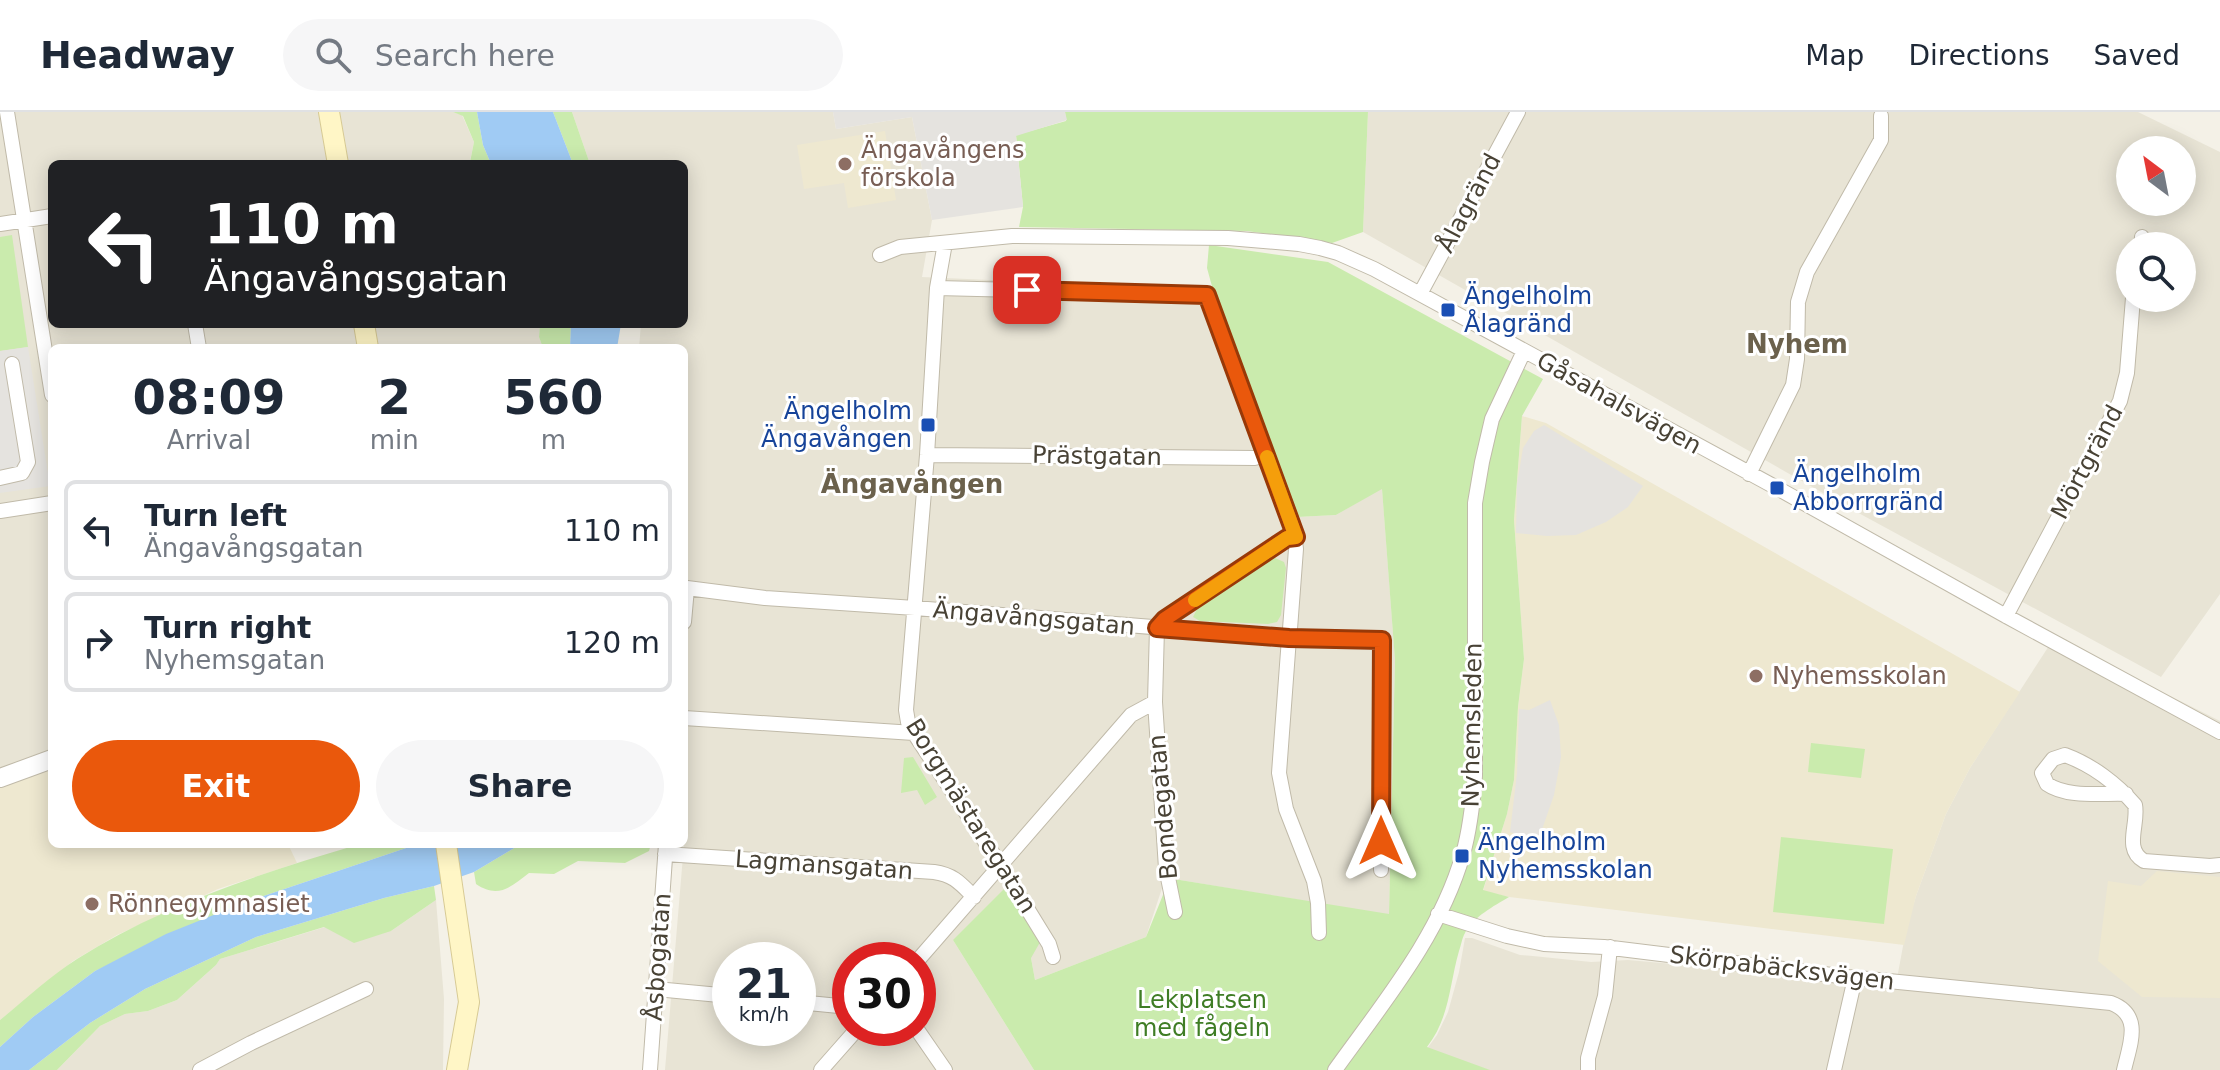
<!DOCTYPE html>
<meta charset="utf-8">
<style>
body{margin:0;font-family:"DejaVu Sans",sans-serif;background:#f6f6f7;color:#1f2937;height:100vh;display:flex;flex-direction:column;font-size:30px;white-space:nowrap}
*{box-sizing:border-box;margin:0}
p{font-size:26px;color:#747a83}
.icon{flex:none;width:44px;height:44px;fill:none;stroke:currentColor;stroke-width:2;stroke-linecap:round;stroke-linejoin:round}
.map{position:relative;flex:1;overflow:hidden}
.side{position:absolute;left:48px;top:232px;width:640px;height:504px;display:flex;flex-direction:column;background:#fff;border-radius:12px;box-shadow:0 4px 20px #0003}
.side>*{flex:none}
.top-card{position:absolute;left:48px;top:48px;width:640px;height:168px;border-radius:12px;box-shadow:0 4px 20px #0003;background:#202124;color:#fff;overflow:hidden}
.needle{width:52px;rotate:328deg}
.controls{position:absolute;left:2116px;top:24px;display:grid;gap:16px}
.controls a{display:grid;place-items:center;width:80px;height:80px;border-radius:50%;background:#fff;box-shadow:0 4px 20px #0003;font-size:40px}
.speed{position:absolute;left:712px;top:830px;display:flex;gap:16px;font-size:40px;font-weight:700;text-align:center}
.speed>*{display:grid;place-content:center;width:104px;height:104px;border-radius:50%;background:#fff;box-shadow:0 4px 20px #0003;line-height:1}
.speed small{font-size:20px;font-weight:400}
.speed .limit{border:12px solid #d22;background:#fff;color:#111}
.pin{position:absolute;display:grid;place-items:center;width:68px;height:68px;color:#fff;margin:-34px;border-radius:16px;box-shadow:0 4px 12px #0006}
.me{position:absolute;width:88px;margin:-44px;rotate:0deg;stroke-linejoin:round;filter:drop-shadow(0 0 6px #0008)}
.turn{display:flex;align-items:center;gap:28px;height:168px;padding:0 24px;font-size:36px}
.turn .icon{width:104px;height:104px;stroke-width:2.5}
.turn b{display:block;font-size:56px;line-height:68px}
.eta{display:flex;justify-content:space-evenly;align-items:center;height:136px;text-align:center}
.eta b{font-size:48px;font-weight:800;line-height:56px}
.primary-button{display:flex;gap:16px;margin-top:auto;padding:16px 24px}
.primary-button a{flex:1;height:92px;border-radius:48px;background:#ea580c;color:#fff;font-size:32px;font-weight:800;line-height:92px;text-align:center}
.primary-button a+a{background:#f6f6f7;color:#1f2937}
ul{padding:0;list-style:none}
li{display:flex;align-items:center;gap:24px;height:100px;margin:0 16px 12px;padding:0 8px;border:4px solid #e0e1e3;border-radius:12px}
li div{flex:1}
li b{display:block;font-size:30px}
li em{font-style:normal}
header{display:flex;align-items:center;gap:48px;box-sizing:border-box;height:112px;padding:0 40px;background:#fff;border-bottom:2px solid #e0e1e3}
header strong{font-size:38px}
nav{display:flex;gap:44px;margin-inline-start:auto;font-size:28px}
.search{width:560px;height:72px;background:#f6f6f7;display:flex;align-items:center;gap:20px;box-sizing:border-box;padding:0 28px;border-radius:44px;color:#747a83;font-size:30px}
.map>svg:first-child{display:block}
.residential{fill:#e8e4d5;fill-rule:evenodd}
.education{fill:#eee8d0}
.green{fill:#caebad}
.parking{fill:#e5e3df}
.water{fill:#a0cbf4}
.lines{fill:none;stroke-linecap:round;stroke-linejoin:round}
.minor-casing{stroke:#c0baa9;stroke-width:16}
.tertiary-casing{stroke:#c0baa9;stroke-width:20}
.secondary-casing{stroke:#d7ca94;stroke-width:22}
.minor{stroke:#fff;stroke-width:14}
.tertiary{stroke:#fff;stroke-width:18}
.secondary{stroke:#fff6c6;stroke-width:20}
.route-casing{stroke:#983908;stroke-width:20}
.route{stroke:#ea580c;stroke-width:14}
.slow{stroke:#f59e0b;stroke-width:14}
.education-dot{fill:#8d6e63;stroke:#fff;stroke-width:3}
.transit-dot{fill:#1a4fb4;stroke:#fff;stroke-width:3}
.labels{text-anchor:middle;stroke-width:6;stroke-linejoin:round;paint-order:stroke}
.education-label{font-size:24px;fill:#785e54;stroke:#fff;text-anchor:start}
.street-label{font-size:24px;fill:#484235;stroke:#fff}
.transit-label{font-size:24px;fill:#164399;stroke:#fff;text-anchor:start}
.park-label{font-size:24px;fill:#3f7d25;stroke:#fff}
.neighbourhood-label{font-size:26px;font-weight:bold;fill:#6b614c;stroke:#fff}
</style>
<header>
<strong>Headway</strong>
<div class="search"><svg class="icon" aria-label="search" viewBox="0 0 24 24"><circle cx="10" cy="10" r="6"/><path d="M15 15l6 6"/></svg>Search here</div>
<nav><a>Map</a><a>Directions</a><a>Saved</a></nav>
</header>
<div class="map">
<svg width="2220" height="958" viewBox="0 0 2220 958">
<rect width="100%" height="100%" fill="#f4f1e7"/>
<path class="residential" d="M0,0H453L462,3L474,30L470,49L474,52H52V212H540L539,225L543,236H52V638L0,656Z
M572,0H833L836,17L912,5L932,108L922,165L1213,178L1297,405L1336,403L1382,376L1395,547L1389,803L1180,768L1164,770L1146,825L1035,868L1031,846L953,828L1034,958H665L684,732V236H639L641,212H684V52H590ZM730,848H798V916H730ZM850,848H918V916H850Z
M1368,0H2138L2220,40V482L2161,565L1853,398L1363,120ZM2130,38H2182V90H2130ZM2130,134H2182V186H2130Z
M2056,523L2089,543L2220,609V958H1489L1426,938L1437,923L1448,900L1459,860L1465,826H1472L1520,843L1533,844L1591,850L1628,848L1896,872L1906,818L1916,784L1946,702L1970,656Z
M436,788L444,887L443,958H57L100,914L125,902L148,899L177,888L216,853L220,847L325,815L391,819Z"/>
<path class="education" d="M885,19L896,88L848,96L844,71L804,77L797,33Z
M1522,304L1546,311L2020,580L1970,656L1946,702L1916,784L1904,833L1509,785L1483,779L1507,702L1514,668L1518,595L1524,547L1514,408Z
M52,658V732H288L297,751L218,777L117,823L73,849L0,908V673Z
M2157,759L2220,765V886L2142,885L2098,849L2108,769L2141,774Z"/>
<path class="green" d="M453,0H477L483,33L491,52H474L470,50L474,30L463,4Z
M553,0H572L590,52H573Z
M1065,0H1368L1363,120L1332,131L1247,119L1019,115L1023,95L1016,23L1066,9Z
M12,123L28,235L0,239V125Z
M1209,133L1328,150L1543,267L1522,304L1514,408L1524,547L1518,595L1514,668L1507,702L1483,778L1509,785C1494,794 1473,805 1465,821C1462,826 1461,834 1459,839C1449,874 1450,905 1427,935L1490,958H1034L953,828L1005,776L1043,825L1031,846L1035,868L1146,825L1169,768H1180L1389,802L1395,548L1382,377L1336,403L1297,405L1213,178L1207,156Z
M540,212H571L570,236H543L539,225Z
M1275,446L1284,450L1286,456L1281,503L1277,510L1268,512L1200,509L1193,505L1197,497L1268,448Z
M1811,631L1865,637L1861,666L1808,660Z
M913,645L937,685L925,693L917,678L901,681L904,646Z
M1781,725L1893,737L1884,812L1773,800Z
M360,732H418L246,790L95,859L33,905L0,935V908C25,888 50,864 77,847C164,792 262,761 360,732Z
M521,732H651L649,739L625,751L578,749L554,762L529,761C511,775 498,787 476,772L474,760Z
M434,774L436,788L391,819L354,831L324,815L220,847L216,853L177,888L148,899L125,902L100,914L57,958H29L90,911L145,877L256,825L384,786Z"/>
<path class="parking" d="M833,0H1065L1067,8L1016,24L1023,95L932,108L912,5L836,17Z
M28,235L50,374L0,381V239Z
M1544,313L1643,374L1628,395L1606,410L1576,423L1547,424L1516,421L1517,372L1523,336L1534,319Z
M1550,588L1559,613L1561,645L1554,683L1538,729L1510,720L1517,661L1519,597L1529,598Z"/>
<path class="water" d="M477,0H553L573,52H491L483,33Z
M571,212H621L617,236H570Z
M418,732H521L474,760L434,774L384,786L256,825L145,877L90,911L29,958H0V935L33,905L95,859L166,822L246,790Z"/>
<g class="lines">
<defs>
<path id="minor" d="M7,0L52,283
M0,112L52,104
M945,131L937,176L927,343L906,598L908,610L914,621L1001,754L1049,832L1053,845
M2141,134L2142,125
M880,143L900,135L1012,124L1228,126L1299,132L1320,136L1338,141L1374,157L1777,376L2006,504L2220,620
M937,176L1207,183L1293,412L1296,437L1290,517
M1420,182L1518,0
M195,212L199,236
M927,343L1255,346L1266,342
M1749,362L1793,273L1797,247L1798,190L1807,160L1881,28V4
M0,366L22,361L28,350L12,252
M0,399L52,391
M2006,504L2120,289L2127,261L2133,186
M684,510L687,476L765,486L915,496L1289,526L1382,528L1381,758
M1289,526L1279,661L1286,697L1314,769L1318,791L1319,821
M1155,590L1166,756L1175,800
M684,606L914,621
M2126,682C2102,681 2067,686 2047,672L2042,661L2053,647L2065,643C2092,653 2117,672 2135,693C2139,712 2123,737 2144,749L2210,754L2220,753
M665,742L934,760C954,763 960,771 974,785
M1438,802L1507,824L1544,832L1604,835L1848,865L2111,891C2143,903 2130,932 2124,958
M918,848L1131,603L1155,590L1157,516L1165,507L1287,426L1296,425
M656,877L730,884
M798,890L839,894L850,900
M916,916L945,958
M200,958L251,931L366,877
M650,958L666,732
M821,958L858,916
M1335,958C1383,891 1440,823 1463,742C1470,717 1473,690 1475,664V391L1482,350L1492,307L1524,239
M1588,958V946L1605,884L1610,835
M1834,958L1855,866"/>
<path id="tertiary" d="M0,666L52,647"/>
<path id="secondary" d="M329,0L338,52
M364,212L368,236
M446,732L469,890L457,958"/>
</defs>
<use href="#minor" class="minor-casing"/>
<use href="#tertiary" class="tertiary-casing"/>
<use href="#secondary" class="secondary-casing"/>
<use href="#minor" class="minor"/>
<use href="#tertiary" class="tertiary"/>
<use href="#secondary" class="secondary"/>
</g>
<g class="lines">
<defs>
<path id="route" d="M1027,178L1207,183L1296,425L1287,426L1165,507L1157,516L1289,526L1382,528L1381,729"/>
</defs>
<use href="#route" class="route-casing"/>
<use href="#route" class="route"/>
<path class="slow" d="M1195,488L1287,426L1296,425L1267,345"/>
</g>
<g class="education-dot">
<circle cx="845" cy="52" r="8"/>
<circle cx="1756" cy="564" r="8"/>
<circle cx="92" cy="792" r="8"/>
</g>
<g class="transit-dot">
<rect x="1440" y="190" width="16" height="16" rx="4"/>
<rect x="920" y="305" width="16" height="16" rx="4"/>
<rect x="1769" y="368" width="16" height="16" rx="4"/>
<rect x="1454" y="736" width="16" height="16" rx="4"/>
</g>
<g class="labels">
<g class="education-label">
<text x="861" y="46">Ängavångens<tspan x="861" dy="28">förskola</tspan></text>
<text x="1772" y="572">Nyhemsskolan</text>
<text x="108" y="800">Rönnegymnasiet</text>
</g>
<g class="street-label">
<text transform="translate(1469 91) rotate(-62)" y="8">Ålagränd</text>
<text transform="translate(1619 291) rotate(29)" y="8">Gåsahalsvägen</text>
<text transform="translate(1097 344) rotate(1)" y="8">Prästgatan</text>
<text transform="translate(2087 350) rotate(-62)" y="8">Mörtgränd</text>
<text transform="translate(1034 506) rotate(5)" y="8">Ängavångsgatan</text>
<text transform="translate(1472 613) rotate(-89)" y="8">Nyhemsleden</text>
<text transform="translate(1163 695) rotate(-95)" y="8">Bondegatan</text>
<text transform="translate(971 704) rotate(58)" y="8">Borgmästaregatan</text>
<text transform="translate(824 753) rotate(4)" y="8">Lagmansgatan</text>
<text transform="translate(658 845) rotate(-86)" y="8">Åsbogatan</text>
<text transform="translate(1782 856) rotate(7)" y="8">Skörpabäcksvägen</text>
</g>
<g class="transit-label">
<text x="1464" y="192">Ängelholm<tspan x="1464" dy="28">Ålagränd</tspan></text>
<text x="912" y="307" text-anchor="end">Ängelholm<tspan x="912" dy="28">Ängavången</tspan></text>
<text x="1793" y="370">Ängelholm<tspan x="1793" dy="28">Abborrgränd</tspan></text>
<text x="1478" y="738">Ängelholm<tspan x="1478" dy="28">Nyhemsskolan</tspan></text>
</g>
<g class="park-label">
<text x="1202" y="896">Lekplatsen<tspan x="1202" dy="28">med fågeln</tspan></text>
</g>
<g class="neighbourhood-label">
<text x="1797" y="241">Nyhem</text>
<text x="912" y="381">Ängavången</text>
</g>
</g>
</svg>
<div class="controls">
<a><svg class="needle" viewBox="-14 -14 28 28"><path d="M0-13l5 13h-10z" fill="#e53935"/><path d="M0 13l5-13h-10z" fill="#747a83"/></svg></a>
<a><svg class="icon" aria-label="search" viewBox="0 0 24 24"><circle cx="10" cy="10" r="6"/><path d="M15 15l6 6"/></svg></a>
</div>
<div class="speed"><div>21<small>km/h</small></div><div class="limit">30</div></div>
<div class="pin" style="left:1027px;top:178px;background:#d93025"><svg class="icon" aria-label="arrive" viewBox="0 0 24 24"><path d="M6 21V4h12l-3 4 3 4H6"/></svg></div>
<svg class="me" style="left:1381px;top:729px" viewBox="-20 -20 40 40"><path d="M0-17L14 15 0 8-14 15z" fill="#ea580c" stroke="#fff" stroke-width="4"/></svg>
<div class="top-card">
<div class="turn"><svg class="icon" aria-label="left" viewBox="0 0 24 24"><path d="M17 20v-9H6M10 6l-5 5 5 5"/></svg><div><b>110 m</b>Ängavångsgatan</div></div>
</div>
<section class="side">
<div class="eta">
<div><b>08:09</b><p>Arrival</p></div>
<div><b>2</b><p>min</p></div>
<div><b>560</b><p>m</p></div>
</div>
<ul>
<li><svg class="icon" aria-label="left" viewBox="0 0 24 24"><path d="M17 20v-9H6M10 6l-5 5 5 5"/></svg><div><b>Turn left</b><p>Ängavångsgatan</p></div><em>110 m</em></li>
<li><svg class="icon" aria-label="right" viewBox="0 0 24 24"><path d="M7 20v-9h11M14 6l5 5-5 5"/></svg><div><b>Turn right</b><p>Nyhemsgatan</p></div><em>120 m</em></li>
</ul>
<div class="primary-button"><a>Exit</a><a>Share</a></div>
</section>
</div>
